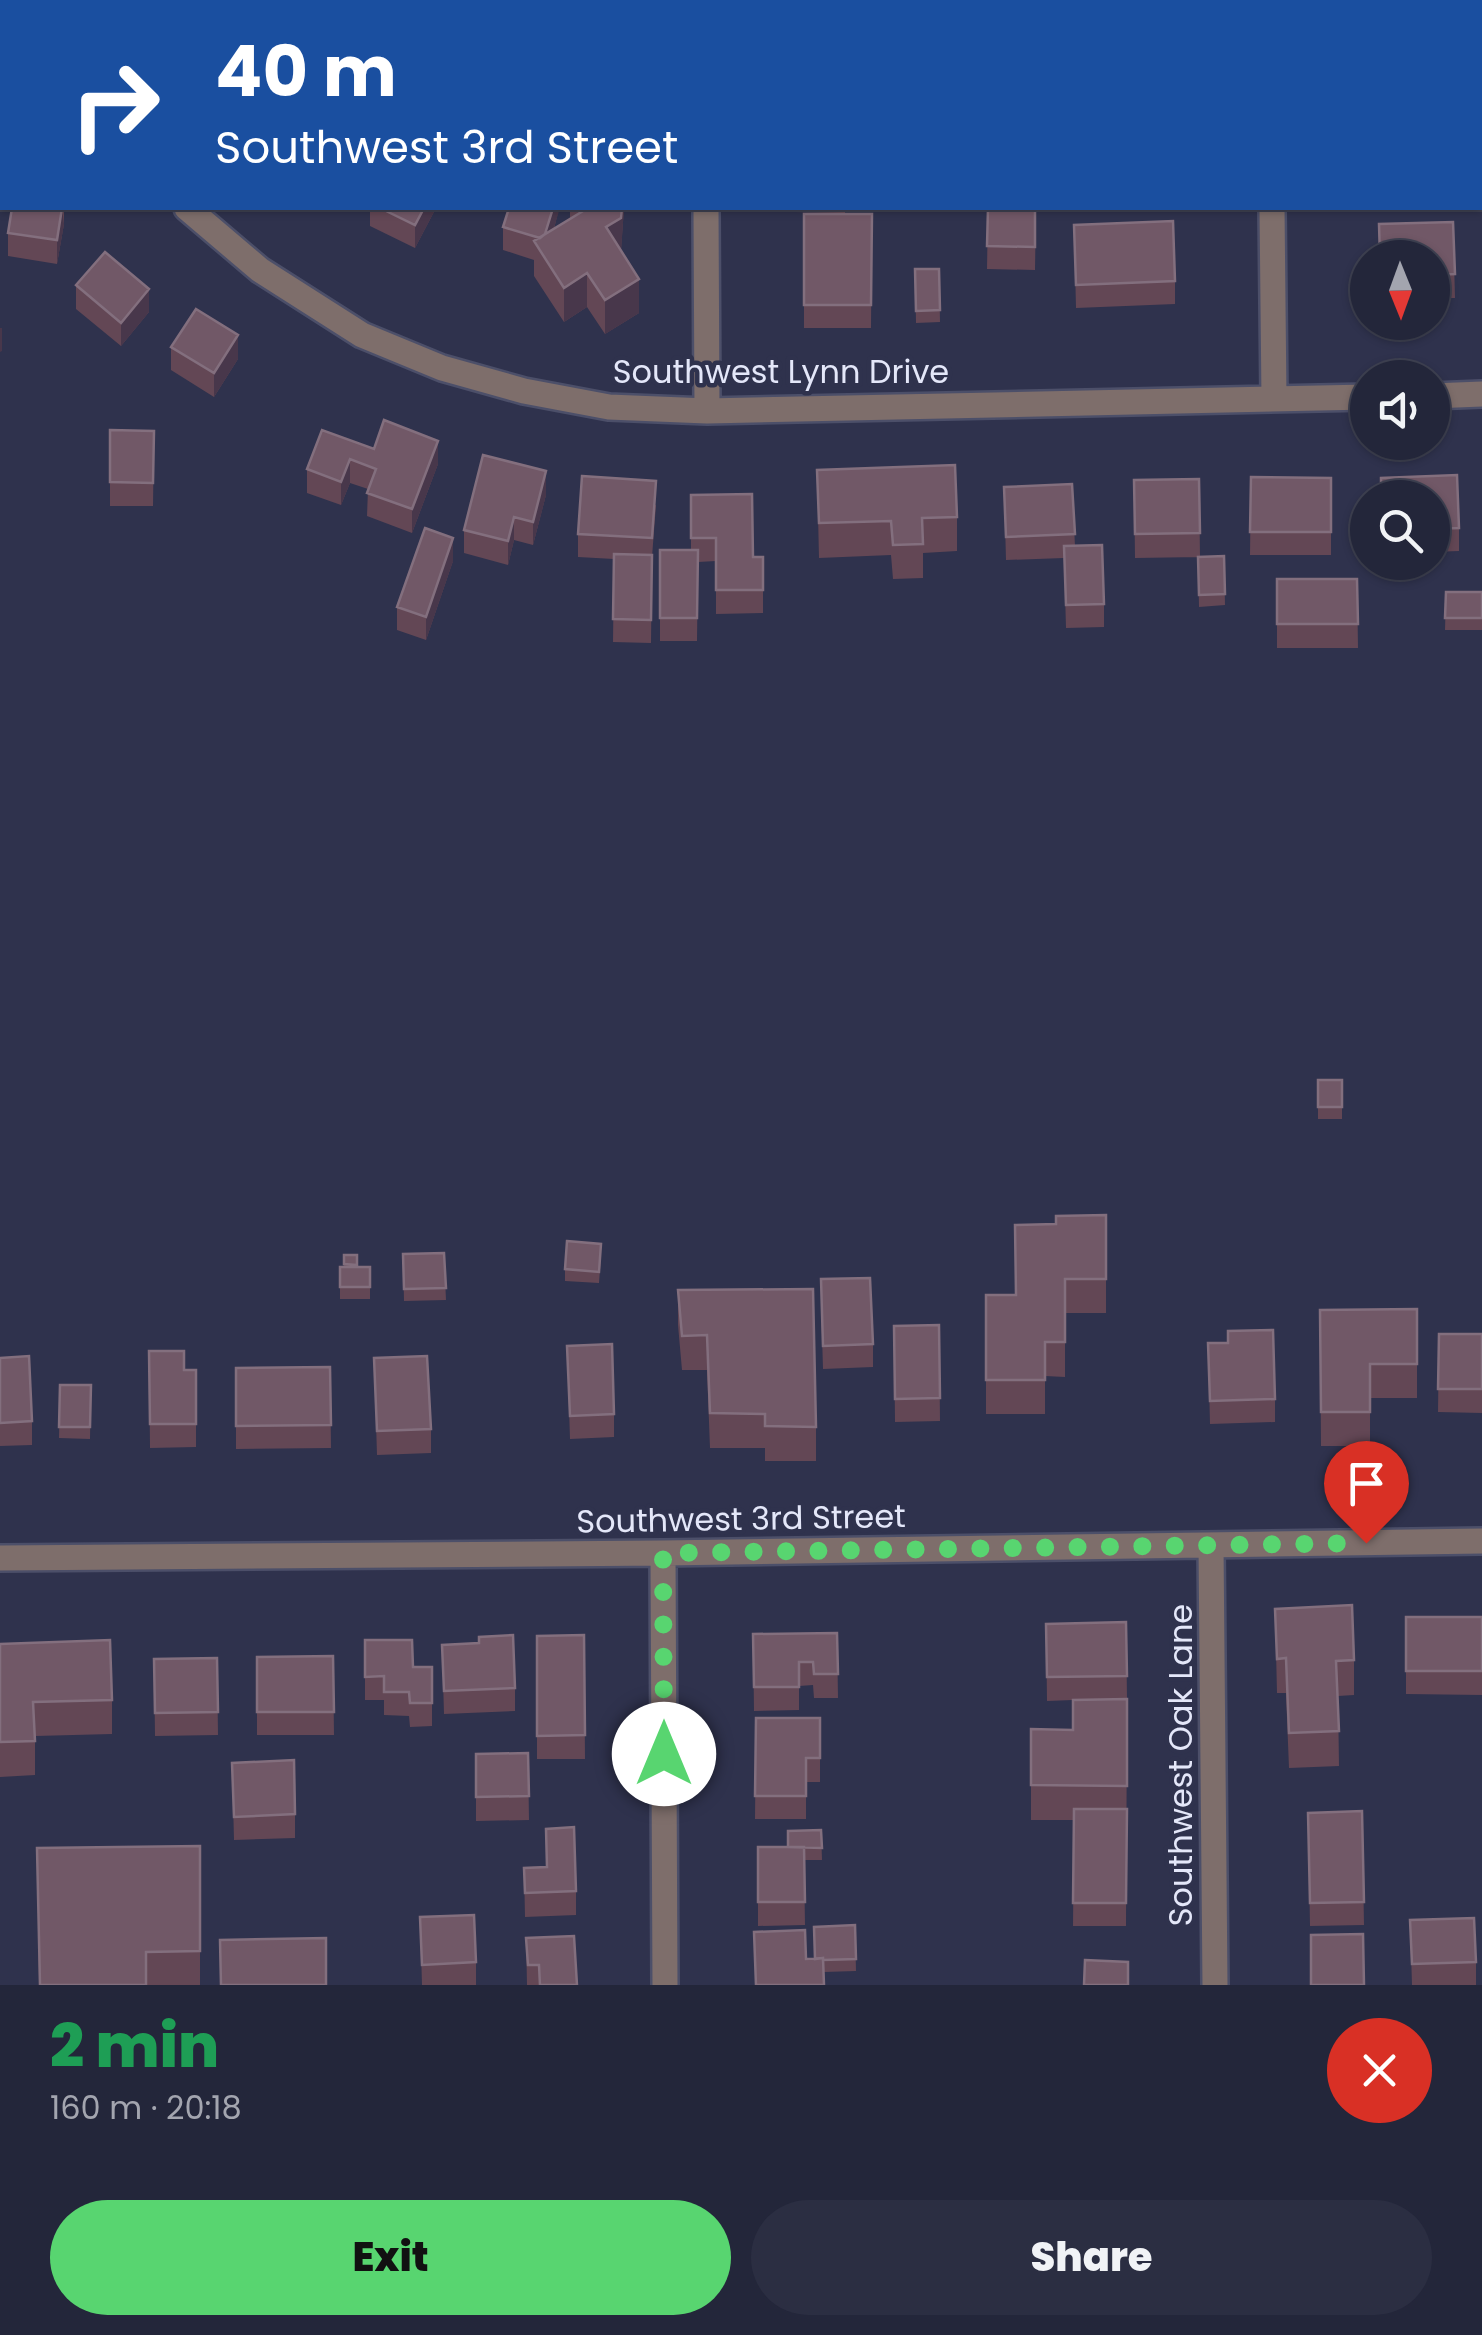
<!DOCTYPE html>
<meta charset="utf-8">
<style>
body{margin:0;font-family:Poppins,sans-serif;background:#2b2e42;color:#f1f3f6;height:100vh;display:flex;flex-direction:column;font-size:38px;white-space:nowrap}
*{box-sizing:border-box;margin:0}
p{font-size:32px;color:#a3a5af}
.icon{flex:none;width:55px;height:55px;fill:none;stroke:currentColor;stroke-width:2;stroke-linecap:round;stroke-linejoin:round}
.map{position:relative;height:1985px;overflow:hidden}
.details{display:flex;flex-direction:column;background:#23263a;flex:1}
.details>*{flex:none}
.top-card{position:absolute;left:0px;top:0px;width:1482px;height:210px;box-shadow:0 2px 8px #0004,0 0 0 2px #404354;background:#1a4fa0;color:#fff;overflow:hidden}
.needle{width:65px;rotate:179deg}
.buttons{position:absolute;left:1350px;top:240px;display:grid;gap:20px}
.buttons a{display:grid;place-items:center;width:100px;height:100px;border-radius:50%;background:#23263a;box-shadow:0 2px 8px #0004,0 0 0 2px #404354;font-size:50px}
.pin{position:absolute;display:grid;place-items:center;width:85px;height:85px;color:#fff;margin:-102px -42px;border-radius:50% 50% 50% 0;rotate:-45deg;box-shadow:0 0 10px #0007}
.pin .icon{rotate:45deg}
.me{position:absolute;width:110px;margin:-55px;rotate:0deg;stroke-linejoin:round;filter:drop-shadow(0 0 8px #0008)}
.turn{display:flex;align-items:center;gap:35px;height:210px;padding:0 50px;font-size:45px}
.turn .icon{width:130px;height:130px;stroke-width:2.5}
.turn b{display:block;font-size:70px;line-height:85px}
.round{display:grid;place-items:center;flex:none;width:105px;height:105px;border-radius:52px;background:#2b2e42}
.overview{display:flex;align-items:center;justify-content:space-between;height:170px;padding:0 50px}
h1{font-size:60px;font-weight:800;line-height:75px;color:#1e9e55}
.cta{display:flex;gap:20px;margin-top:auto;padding:20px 50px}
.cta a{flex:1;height:115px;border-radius:60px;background:#58d570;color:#111;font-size:40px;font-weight:800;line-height:115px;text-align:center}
.cta a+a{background:#2b2e42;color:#f1f3f6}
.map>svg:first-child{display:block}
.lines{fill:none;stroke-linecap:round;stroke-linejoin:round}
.street-casing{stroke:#4c4f69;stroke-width:30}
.street{stroke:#7e6e6b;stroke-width:25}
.wall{fill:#634755}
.shaded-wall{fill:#48374b}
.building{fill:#715867;stroke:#836f7e;stroke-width:2.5}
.route{stroke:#58d570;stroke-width:18;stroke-dasharray:0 32.4}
.labels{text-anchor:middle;stroke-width:9;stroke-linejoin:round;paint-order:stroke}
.street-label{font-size:32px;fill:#e4e7f9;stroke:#2f324d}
</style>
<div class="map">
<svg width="1482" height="1985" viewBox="0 0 1482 1985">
<rect width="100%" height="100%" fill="#2f324d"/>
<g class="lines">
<defs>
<path id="street" d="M705,0V2
M1269,0V2
M81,2L82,0
M0,77L2,75
M187,208L260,270L362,335L442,368L524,391L609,407L707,411L1368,397
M706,208L707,411
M1272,208L1274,399
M1432,396L1482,394
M1211,1545L1215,1985
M663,1553L665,1985
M0,1558L663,1553L1482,1541"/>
</defs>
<use href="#street" class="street-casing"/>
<use href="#street" class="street"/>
</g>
<path class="wall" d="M1373,0H1482V62H1480V2H1373Z
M64,208V224L57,264L8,256V233Z
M370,208H436L415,248L370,226Z
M559,208L554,229L570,219V208H624L621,250L639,313L605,334L587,307L564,322L534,276V260L503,250V227Z
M795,208H845V213L795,212Z
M988,208H1036L1035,270L987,269Z
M804,214H872L871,328H804Z
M1453,222L1455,298H1432V258Z
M1074,225L1175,281V304L1076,308Z
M915,269H939L940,322L916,323Z
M76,285L149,312L121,346L76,309Z
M171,347L238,359L214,397L171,370Z
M110,430L154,431L153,506H110Z
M374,449L438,464L412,533L367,516L368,489L350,483L341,505L307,493V469Z
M817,470L957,517V551L923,553V578L893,579L891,555L819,558Z
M1251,477L1331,478V555H1250Z
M1199,479L1200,557L1135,558L1134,480Z
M1072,484L1075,546L1104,604V627L1066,628L1064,558L1006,560L1004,487Z
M546,495L533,545L514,540L508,565L464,553V530Z
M691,495L753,557H763V613L716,614V561L698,562L697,641H660V550H691Z
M1432,498L1459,528V551L1432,552Z
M656,505L652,557L651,643L613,642L614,559L578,557V534Z
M1224,556L1225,605L1199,607L1198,557Z
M453,561L426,640L397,630V607Z
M1277,579H1357L1358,648H1277Z
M1446,592H1482V630H1445Z
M1318,1080H1342V1119H1318Z
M1106,1215V1313H1065V1377L1045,1376V1414H986V1295H1016L1056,1224Z
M444,1253L446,1300L404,1301L403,1254Z
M344,1255H357V1267H370V1299H340V1267H344Z
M601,1256L599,1283L565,1281V1269Z
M678,1290L816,1427V1461H765V1448H710L707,1370H682L678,1325Z
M821,1303L873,1344V1367L823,1369Z
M1417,1309V1398H1370V1446H1321L1320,1310Z
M939,1325L940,1421L895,1422L894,1326Z
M1439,1334H1482V1413L1438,1412Z
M1208,1343H1228L1275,1399V1422L1210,1424Z
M567,1346L614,1414V1437L570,1439Z
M149,1351L184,1370H196V1447L150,1448Z
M0,1358L32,1421V1445L0,1446Z
M374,1358L431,1429V1453L377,1455Z
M330,1367L331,1448L236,1449V1368Z
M60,1385H91L90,1439L59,1438Z
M1275,1609L1354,1660V1695L1338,1696L1339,1766L1289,1768L1286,1693H1277Z
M1406,1617H1482V1695L1406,1694Z
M1126,1622L1127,1699L1126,1926H1073L1074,1820H1031V1729L1073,1730V1700L1047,1701L1046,1624Z
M837,1633L838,1698H814L813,1685L799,1686V1710L754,1711L753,1634Z
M584,1635L585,1759H537V1636Z
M365,1640L413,1667H432V1726L410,1727L409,1716L384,1715V1700H365Z
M0,1644L112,1700V1734L35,1736V1775L0,1777Z
M442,1645L515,1688V1711L444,1714Z
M333,1656L334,1735H257V1657Z
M217,1658L218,1735L155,1736L154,1659Z
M756,1718H820V1782H806V1819H755Z
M528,1753L529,1820L476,1821V1754Z
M232,1763L295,1814V1838L234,1840Z
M1362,1811L1364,1925L1310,1926L1308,1813Z
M821,1830L822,1860H804L805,1925L758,1926V1847H788Z
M200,1846V1985H39L37,1848Z
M524,1868L576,1891V1915L525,1917Z
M420,1917L476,1962V1985H422Z
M1410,1920L1476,1962V1985H1412Z
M855,1925L856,1971L824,1972V1985H756L754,1932L806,1959H814Z
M526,1938L577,1985H527Z"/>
<path class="shaded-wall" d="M62,208L64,224L57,264V240Z
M424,208H436L415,248V225Z
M553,208H559V211L545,258L544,239Z
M622,208H624L621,252L606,227Z
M587,273V307L564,322V288Z
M639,279V313L605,334V300Z
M149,289V312L121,346V323Z
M0,328H2V351L0,352Z
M238,335V359L214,397V373Z
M438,441V464L412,533V509Z
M350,459V483L341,505V482Z
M546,471V495L533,545V522Z
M514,517V540L508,565V541Z
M453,538V561L426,640V617Z"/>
<path class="building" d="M183,0H251V2H183Z
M536,0H617V2H569L536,1Z
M795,0H849V2H795Z
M1037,0H1081V2H1037Z
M1113,0H1177V2H1113Z
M1373,0H1440V2H1373Z
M1455,0H1482V38H1480V2H1455Z
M12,208H62L57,240L8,233Z
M380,208H424L415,225Z
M509,208H553L545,234L540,238L503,227Z
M588,208H622L621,218L606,227L639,279L605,300L587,273L564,288L534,241Z
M988,208H1035V247L987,246Z
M804,214H872L871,305H804Z
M1173,221L1175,281L1076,285L1074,225Z
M1453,222L1455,274L1432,275V258H1380L1379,224Z
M105,252L149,289L121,323L76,285Z
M915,269H939L940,310L916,311Z
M196,309L238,335L214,373L171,347Z
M384,420L438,441L412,509L367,493L376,469L350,459L341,482L307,469L322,430L374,449Z
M110,430L154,431L153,483L110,482Z
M483,455L546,471L533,522L514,517L508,541L464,530Z
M955,465L957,517L922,518L923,544L893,545L891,521L819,523L817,470Z
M1457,475L1459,528L1432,529V498H1381V478Z
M582,476L656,481L652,538L578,534Z
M1251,477L1331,478V532H1250Z
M1199,479L1200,533L1135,534L1134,480Z
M1072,484L1075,534L1006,537L1004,487Z
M752,494L753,557H763V590H716V538H691V495Z
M425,528L453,538L426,617L397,607Z
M1102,545L1104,604L1066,605L1064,546Z
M660,550H698L697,618H660Z
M614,554L652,555L651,620L613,619Z
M1224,556L1225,594L1199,595L1198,557Z
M1277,579H1357L1358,624H1277Z
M1446,592H1482V618H1445Z
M1318,1080H1342V1107H1318Z
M1106,1215V1279H1065V1342H1045V1380H986V1295H1016L1015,1225L1056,1224V1216Z
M567,1241L601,1244L599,1272L565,1269Z
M444,1253L446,1288L404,1289L403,1254Z
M344,1255H357V1265L344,1264Z
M340,1267H370V1287H340Z
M870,1278L873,1344L823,1346L821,1279Z
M813,1289L816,1427L765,1426V1414L710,1413L707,1335L682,1336L678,1290Z
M1417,1309V1364H1370V1412H1321L1320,1310Z
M939,1325L940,1398L895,1399L894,1326Z
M1273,1330L1275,1399L1210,1401L1208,1343H1228V1331Z
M1439,1334H1482V1389H1438Z
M612,1344L614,1414L570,1416L567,1346Z
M149,1351H184V1370H196V1424H150Z
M29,1356L32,1421L0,1423V1358Z
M427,1356L431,1429L377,1431L374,1358Z
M330,1367L331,1425L236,1426V1368Z
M60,1385H91L90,1427H59Z
M1352,1605L1354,1660L1336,1661L1339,1731L1289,1733L1286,1658L1277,1659L1275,1609Z
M1406,1617H1482V1671H1406Z
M1126,1622L1127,1676L1047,1677L1046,1624Z
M837,1633L838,1674H814L813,1662H799V1687H754L753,1634Z
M513,1635L515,1688L444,1691L442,1645L479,1643V1637Z
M584,1635L585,1735L537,1736V1636Z
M110,1640L112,1700L33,1702L35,1741L0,1742V1644Z
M365,1640H412L413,1667H432V1703H410L409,1692H384V1676L365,1677Z
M333,1656L334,1712H257V1657Z
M217,1658L218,1712L155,1713L154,1659Z
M1127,1699V1786L1031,1785V1729L1073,1730V1700Z
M756,1718H820V1758H806V1796H755Z
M528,1753L529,1796L476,1797V1754Z
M294,1760L295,1814L234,1817L232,1763Z
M1074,1809H1127L1126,1903H1073Z
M1362,1811L1364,1902L1310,1903L1308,1813Z
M574,1827L576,1891L525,1893L524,1868L547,1867L546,1829Z
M821,1830L822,1848L788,1847V1831Z
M200,1846V1951L146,1952V1985H40L37,1848Z
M758,1847H804L805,1902H758Z
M474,1915L476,1962L422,1965L420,1917Z
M1474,1918L1476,1962L1412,1964L1410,1920Z
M855,1925L856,1959L823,1960V1958L815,1959L814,1927Z
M805,1930L806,1959L823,1958L824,1985H756L754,1932Z
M1363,1934L1364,1985H1311V1935Z
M574,1936L577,1985H540L539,1965H528L526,1938Z
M326,1938V1985H221L220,1940Z
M1085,1960L1128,1962V1985H1084Z"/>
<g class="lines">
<path class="route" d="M664,1754L663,1553L1366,1543"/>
</g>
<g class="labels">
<g class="street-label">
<text x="781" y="383">Southwest Lynn Drive</text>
<text transform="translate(741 1519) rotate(-1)" y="11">Southwest 3rd Street</text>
<text transform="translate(1181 1765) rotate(-90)" y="11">Southwest Oak Lane</text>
</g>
</g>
</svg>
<div class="buttons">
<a><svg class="needle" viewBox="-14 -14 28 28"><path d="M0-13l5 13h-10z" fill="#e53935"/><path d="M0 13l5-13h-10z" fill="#a3a5af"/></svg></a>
<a><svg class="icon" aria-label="sound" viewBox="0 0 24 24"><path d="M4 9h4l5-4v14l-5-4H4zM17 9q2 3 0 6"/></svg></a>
<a><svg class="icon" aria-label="search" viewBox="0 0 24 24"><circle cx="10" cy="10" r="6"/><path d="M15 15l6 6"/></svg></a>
</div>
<div class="pin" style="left:1366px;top:1543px;background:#d93025"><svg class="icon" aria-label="arrive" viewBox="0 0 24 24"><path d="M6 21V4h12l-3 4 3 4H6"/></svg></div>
<svg class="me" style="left:664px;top:1754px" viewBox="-20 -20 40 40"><circle r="19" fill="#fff"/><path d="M0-13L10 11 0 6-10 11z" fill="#58d570"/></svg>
<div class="top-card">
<div class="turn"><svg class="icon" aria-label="right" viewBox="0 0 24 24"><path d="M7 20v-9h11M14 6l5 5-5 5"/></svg><div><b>40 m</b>Southwest 3rd Street</div></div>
</div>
</div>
<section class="details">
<div class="overview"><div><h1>2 min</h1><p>160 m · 20:18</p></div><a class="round" style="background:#d93025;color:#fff"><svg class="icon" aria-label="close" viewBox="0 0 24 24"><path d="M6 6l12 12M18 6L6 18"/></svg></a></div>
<div class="cta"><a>Exit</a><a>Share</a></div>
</section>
